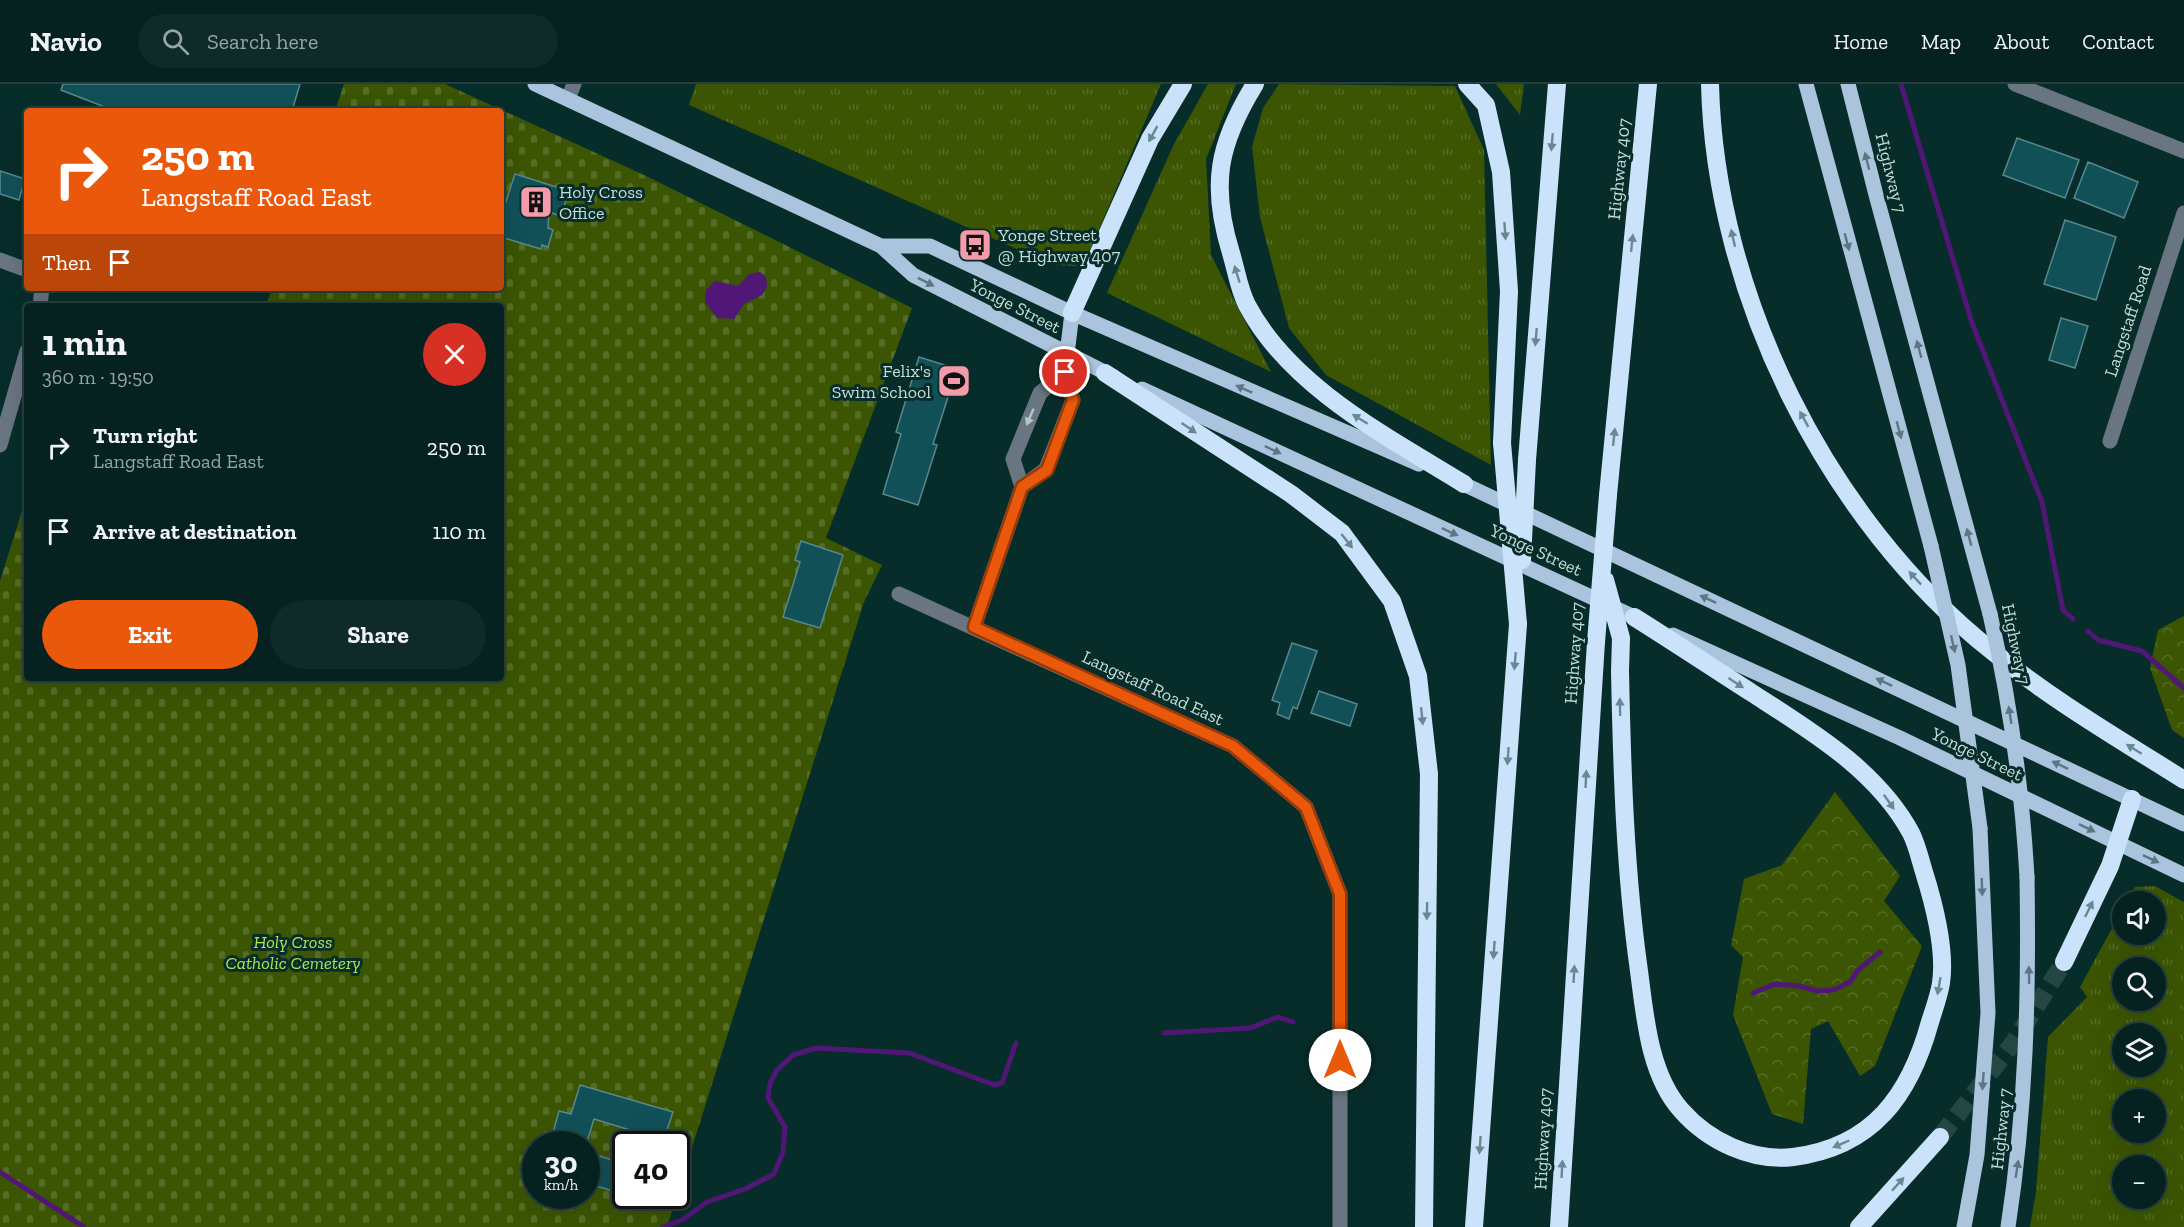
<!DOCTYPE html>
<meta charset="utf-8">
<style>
body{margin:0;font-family:"Zilla Slab",serif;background:#0e2a29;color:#f1f3f6;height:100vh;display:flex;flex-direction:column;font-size:22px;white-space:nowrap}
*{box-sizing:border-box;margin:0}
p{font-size:20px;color:#97a4a5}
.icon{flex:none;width:33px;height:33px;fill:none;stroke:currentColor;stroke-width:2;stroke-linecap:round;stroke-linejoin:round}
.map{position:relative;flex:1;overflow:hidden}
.drawer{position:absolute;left:24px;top:219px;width:480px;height:378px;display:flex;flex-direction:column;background:#052220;border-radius:6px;box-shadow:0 6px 24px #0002,0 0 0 2px #263f3e}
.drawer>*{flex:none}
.banner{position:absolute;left:24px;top:24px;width:480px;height:183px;border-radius:6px;box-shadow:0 6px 24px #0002,0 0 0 2px #263f3e;background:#ea580c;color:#fff;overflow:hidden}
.tools{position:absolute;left:2112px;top:807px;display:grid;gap:12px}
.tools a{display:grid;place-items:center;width:54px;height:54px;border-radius:50%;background:#052220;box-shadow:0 6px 24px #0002,0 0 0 2px #263f3e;font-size:30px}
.speed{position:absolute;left:522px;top:1047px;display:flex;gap:12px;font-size:30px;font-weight:700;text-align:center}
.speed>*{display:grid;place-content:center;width:78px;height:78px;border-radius:50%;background:#052220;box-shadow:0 6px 24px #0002,0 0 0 2px #263f3e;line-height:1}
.speed small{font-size:15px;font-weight:400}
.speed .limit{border:3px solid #111;border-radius:9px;background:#fff;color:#111}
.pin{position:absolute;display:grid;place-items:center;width:51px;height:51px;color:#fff;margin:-26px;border:3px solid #fff;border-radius:50%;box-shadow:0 2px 6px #0007}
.me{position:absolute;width:66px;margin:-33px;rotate:0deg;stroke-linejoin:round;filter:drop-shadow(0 0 4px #0008)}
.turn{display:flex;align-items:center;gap:21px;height:126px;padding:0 18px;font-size:27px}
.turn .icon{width:78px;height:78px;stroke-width:2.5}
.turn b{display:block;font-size:42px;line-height:51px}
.then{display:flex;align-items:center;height:57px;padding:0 18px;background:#0003;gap:12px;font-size:22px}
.round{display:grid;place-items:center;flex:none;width:63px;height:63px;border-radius:32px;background:#0e2a29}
.head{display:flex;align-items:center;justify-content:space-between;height:102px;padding:0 18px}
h1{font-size:36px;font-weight:800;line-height:45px}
.primary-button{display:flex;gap:12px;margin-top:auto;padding:12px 18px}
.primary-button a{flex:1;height:69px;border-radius:36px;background:#ea580c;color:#fff;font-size:24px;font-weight:800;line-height:69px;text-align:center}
.primary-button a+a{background:#0e2a29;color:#f1f3f6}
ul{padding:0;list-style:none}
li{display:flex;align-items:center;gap:18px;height:84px;padding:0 18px}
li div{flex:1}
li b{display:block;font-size:22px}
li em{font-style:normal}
header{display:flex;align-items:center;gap:36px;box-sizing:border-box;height:84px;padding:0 30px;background:#052220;border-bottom:2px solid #263f3e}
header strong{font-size:28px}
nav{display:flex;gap:33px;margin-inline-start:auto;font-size:21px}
.search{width:420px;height:54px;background:#0e2a29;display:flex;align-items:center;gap:15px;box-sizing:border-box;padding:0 21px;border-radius:33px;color:#97a4a5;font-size:22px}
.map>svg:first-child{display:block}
.grass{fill:url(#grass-tufts);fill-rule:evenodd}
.forest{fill:url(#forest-crowns)}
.cemetery{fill:url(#cemetery-stones);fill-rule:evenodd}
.water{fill:#501776}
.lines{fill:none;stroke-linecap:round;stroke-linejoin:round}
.stream{stroke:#501776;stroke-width:5}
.building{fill:#125058;stroke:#58878e;stroke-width:1.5}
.highway-tunnel{stroke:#244744;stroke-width:18;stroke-dasharray:18 9;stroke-linecap:butt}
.minor{stroke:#697581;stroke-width:15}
.major{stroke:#abc4dd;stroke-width:15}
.highway{stroke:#cae3fb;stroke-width:18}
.major-bridge{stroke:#abc4dd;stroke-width:15}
.highway-bridge{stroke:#cae3fb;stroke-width:18}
.oneway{fill:#688892}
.oneway2{fill:#597884}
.oneway3{fill:#b3c8c8}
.route-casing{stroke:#983908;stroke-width:15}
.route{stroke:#ea580c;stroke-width:10}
.labels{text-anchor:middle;stroke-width:6;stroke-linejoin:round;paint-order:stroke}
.street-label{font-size:18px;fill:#c5ddda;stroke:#072d2a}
.poi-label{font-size:18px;fill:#c5ddda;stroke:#072d2a;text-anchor:start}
.park-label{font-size:18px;font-style:italic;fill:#afe553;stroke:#072d2a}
</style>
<header>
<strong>Navio</strong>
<div class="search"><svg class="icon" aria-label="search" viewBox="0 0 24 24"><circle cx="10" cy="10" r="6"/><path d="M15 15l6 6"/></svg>Search here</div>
<nav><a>Home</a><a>Map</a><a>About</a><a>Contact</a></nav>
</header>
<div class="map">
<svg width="2184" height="1143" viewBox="0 0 2184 1143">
<defs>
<pattern id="grass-tufts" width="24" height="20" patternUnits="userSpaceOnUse" patternTransform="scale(1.5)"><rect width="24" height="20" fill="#3b5503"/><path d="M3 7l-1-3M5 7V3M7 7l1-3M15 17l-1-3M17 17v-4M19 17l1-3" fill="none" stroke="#566d27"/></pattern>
<pattern id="forest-crowns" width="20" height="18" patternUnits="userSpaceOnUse" patternTransform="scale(1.5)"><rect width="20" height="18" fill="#3b5503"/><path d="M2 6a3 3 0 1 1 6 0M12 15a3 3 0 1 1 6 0" fill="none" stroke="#566d27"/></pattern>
<pattern id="cemetery-stones" width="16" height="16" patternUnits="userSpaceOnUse" patternTransform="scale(1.5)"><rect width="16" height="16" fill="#3b5503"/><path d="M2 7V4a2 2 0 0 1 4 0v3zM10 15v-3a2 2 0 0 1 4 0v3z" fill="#566d27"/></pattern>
</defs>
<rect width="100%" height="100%" fill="#072d2a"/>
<path class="grass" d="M696,0H1161L1091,164L1076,182L1053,181L689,21Z
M1208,0H1236L1206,75L1211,171L1271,288L1107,209L1174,60Z
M1279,0L1455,2L1484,66L1491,381L1326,291L1289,244L1260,133L1252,63L1263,24Z
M1496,0H1524L1520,31Z
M2155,802L2184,818V1143H2030L2036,1108L2048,953L2087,913L2080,903L2122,826V850H2156V818L2127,817L2135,803ZM2122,884H2156V916H2122ZM2122,950H2156V982H2122ZM2122,1016H2156V1048H2122ZM2122,1082H2156V1114H2122Z"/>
<path class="forest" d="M2184,532V654L2172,646L2150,584L2158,546Z
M1835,708L1900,792L1884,817L1922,862L1875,982L1860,992L1828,937L1811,945L1803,1040L1772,1030L1733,931L1743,873L1731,861L1744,795L1782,781Z"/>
<path class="cemetery" d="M344,0H445L644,91L912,224L826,454L882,481L864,518L667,1143H0V497L27,411V594H501V222H266L272,204H501V27H335ZM536,1060H586V1112H536ZM626,1060H676V1112H626Z"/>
<path class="water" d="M760,188L766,193L767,203L762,211L744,220L734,235L717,234L705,218L706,206L715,197L738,202L749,190Z"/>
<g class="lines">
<path class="stream" d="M1901,0L1972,239L2042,418L2063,526L2073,535
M2088,547L2098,556L2142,567L2184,604
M1753,909L1775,900L1799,902L1818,907L1833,906L1850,898L1858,886L1880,868
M1164,949L1250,944L1278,933L1293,938
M0,1088L84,1143
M663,1143L682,1136L707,1118L745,1105L774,1090L783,1068L785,1043L768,1014L770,999L777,986L793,971L816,964L909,969L994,1001L1002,999L1016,959"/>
</g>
<path class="building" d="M63,0H300L292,27H115L61,6Z
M2017,54L2079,76L2065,114L2003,91Z
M2088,78L2138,98L2124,134L2074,114Z
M0,87L25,95L19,116L0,110Z
M515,90L569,107L561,132L549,128L548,144L553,146L548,163L542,161L541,165L501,153V133Z
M2065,136L2116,153L2096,216L2044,200Z
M2061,234L2088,242L2075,284L2049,276Z
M919,273L957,285L933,360L937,361L918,421L883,410L901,350L896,348Z
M801,457L843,471L820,544L783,533L800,478L795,476Z
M1292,559L1317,567L1297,625L1293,623L1289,635L1277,630L1280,619L1272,616Z
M1319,607L1357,620L1350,642L1311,629Z
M580,1001L673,1028L666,1049L679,1052L676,1060H654L656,1054L594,1035L586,1061L563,1060L551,1056L559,1027L571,1030Z
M586,1068L626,1080V1111L586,1099Z
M628,1112H662L659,1121Z"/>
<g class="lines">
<path class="highway-tunnel" d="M1940,1053L2014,958L2064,878"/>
<path class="minor" d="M2015,0L2184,67
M568,15L574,0
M0,176L27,186
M40,222L42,204
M2110,357L2184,129
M0,361L27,267
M1022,403L1046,385L1073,316L1065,288L1066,278
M899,510L1233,662L1306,723L1340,810V1143
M974,543L1022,403L1013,375L1040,309L1065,288"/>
<path class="major" d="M535,0L881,162L913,191L1114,293
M1806,0L1931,462
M1848,0L1876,111L1990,530
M881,162H930L1072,229L1419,380
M1067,270L1072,229
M1142,305L1643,537
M1455,396L2184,740
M1673,551L1900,654L2184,791
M1964,1143L1977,1071L1988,929L1980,744
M2008,1143C2026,1026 2029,911 2027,793"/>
<path class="highway" d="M1255,0C1218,60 1210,101 1231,169C1236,185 1239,206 1247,221C1290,303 1388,353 1464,400
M1467,0L1486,21L1501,88L1509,207L1502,359
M1710,0C1715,211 1827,436 1992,567C2052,616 2119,655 2184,696
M1072,229L1150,55L1183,0
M1105,289L1291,410L1342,449L1392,517L1418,592L1429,690L1424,1143
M1527,376L1557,0
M1608,411L1648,0
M1620,587C1622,687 1625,787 1639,887C1645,932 1649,990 1681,1026C1708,1057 1752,1078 1793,1073C1873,1063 1910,1011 1930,938C1934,925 1939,912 1941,899C1946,865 1934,820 1924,788C1920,775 1917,761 1911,749C1877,686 1811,647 1752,609C1713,584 1674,558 1634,533
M2064,878L2110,782L2132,715
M1474,1143L1518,540
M1559,1143L1596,558
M1859,1143L1940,1053"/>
<path class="major-bridge" d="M1931,462L1958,581L1980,744
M1990,530C2010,617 2022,704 2027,793"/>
<path class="highway-bridge" d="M1502,359L1518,540
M1522,476L1527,376
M1605,496L1621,554L1620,587
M1596,558L1608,411"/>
</g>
<defs><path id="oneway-solid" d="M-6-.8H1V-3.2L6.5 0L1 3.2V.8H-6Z" transform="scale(1.5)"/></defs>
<g class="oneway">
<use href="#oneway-solid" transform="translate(1153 50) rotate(119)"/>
<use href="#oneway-solid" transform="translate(1552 58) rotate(95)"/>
<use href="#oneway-solid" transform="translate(1505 147) rotate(86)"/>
<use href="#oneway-solid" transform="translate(1733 154) rotate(-103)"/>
<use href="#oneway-solid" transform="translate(1632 159) rotate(-84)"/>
<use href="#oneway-solid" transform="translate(1237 190) rotate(-107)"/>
<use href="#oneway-solid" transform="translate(1536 253) rotate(95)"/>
<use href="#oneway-solid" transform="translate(1360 335) rotate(-148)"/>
<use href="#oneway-solid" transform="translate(1804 335) rotate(-119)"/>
<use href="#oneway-solid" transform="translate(1189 344) rotate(34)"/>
<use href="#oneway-solid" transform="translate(1614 353) rotate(-84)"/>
<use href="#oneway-solid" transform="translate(1347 457) rotate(52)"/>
<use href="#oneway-solid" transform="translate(1915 494) rotate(-133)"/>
<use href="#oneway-solid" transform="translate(1515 577) rotate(95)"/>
<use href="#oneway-solid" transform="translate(1736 599) rotate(33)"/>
<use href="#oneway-solid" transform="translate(1620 623) rotate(-91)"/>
<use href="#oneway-solid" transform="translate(1422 632) rotate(84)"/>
<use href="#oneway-solid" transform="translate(2134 665) rotate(-148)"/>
<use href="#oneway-solid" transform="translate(1508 672) rotate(94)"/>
<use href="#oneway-solid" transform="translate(1586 695) rotate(-87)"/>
<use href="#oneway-solid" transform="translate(1889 718) rotate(55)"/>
<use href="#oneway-solid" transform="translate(2089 825) rotate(-64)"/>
<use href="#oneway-solid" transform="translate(1427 827) rotate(91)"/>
<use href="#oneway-solid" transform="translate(1494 866) rotate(94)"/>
<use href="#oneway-solid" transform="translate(1574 890) rotate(-87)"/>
<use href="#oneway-solid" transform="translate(1939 902) rotate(100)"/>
<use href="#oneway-solid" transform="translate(1841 1060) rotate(157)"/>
<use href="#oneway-solid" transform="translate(1480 1061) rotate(94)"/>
<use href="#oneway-solid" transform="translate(1562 1085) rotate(-87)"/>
<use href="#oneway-solid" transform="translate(1898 1100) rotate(-48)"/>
</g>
<g class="oneway2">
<use href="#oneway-solid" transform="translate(1867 77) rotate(-104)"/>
<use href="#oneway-solid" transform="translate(1847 158) rotate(75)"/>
<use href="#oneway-solid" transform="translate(926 198) rotate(27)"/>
<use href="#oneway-solid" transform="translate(1919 265) rotate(-105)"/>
<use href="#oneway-solid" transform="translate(1244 305) rotate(-156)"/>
<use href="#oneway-solid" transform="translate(1899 346) rotate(75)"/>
<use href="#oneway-solid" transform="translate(1273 366) rotate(25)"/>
<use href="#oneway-solid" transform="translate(1450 448) rotate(25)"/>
<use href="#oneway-solid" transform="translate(1969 453) rotate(-105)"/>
<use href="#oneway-solid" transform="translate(1708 515) rotate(-155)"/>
<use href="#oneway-solid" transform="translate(1953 560) rotate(77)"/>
<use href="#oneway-solid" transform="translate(1884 598) rotate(-155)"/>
<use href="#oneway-solid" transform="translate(2010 631) rotate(-99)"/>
<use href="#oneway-solid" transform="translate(2060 681) rotate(-155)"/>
<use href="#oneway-solid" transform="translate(2087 744) rotate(26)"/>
<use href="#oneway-solid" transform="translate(2151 775) rotate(25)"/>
<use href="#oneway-solid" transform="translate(1982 803) rotate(88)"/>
<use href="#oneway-solid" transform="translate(2029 891) rotate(-91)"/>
<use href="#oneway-solid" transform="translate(1983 997) rotate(94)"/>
<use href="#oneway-solid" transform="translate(2017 1085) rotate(-81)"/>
</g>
<use class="oneway3" href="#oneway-solid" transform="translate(1030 333) rotate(113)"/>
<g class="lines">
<defs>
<path id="route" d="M1065,288L1073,316L1047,386L1022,403L974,543L1233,662L1306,723L1340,810V976"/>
</defs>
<use href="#route" class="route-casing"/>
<use href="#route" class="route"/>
</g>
<defs>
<symbol id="building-square" viewBox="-11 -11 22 22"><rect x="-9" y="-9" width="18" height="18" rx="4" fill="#f39aab" stroke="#072d2a"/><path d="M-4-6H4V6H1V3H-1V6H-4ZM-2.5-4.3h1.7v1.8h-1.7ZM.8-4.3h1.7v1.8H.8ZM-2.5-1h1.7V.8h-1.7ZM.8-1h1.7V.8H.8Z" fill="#111"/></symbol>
<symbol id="bus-square" viewBox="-11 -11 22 22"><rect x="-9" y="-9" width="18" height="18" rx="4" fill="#f39aab" stroke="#072d2a"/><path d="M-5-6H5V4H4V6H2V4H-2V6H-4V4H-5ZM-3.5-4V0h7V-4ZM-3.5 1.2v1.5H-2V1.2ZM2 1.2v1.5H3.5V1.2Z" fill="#111"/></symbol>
<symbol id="stadium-square" viewBox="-11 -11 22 22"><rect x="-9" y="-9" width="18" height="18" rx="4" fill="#f39aab" stroke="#072d2a"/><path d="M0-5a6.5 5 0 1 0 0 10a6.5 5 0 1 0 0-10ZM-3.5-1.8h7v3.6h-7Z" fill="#111"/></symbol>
</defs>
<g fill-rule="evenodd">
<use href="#building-square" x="517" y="99" width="38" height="38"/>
<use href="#bus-square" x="956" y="142" width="38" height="38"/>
<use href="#stadium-square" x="935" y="278" width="38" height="38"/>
</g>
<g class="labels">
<g class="street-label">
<text transform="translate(1619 85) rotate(-84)" y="6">Highway 407</text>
<text transform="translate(1891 89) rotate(76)" y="6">Highway 7</text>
<text transform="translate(1015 222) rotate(27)" y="6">Yonge Street</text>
<text transform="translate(2128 237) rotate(-72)" y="6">Langstaff Road</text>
<text transform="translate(1536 466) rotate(25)" y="6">Yonge Street</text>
<text transform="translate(2016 560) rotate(78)" y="6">Highway 7</text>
<text transform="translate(1574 569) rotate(-86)" y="6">Highway 407</text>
<text transform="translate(1153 604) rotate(25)" y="6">Langstaff Road East</text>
<text transform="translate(1977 670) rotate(26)" y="6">Yonge Street</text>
<text transform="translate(2001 1045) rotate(-84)" y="6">Highway 7</text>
<text transform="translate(1543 1055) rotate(-87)" y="6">Highway 407</text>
</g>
<g class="poi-label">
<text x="559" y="114">Holy Cross<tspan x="559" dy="21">Office</tspan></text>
<text x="998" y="157">Yonge Street<tspan x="998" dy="21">@ Highway 407</tspan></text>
<text x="931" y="293" text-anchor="end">Felix's<tspan x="931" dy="21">Swim School</tspan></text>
</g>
<g class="park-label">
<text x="293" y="864">Holy Cross<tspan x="293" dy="21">Catholic Cemetery</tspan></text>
</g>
</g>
</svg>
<div class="tools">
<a><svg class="icon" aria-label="sound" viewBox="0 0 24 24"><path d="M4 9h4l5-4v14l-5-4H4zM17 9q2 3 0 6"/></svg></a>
<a><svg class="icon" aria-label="search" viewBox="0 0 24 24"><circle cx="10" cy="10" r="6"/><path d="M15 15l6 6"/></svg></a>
<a><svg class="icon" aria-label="layers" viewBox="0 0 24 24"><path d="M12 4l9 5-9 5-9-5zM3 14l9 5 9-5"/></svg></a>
<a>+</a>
<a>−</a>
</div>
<div class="speed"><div>30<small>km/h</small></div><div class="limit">40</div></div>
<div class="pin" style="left:1065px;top:288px;background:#d93025"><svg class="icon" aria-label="arrive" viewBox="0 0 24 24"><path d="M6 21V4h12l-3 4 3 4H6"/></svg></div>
<svg class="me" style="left:1340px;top:976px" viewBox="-20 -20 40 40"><circle r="19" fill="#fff"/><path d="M0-13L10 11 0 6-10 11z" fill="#ea580c"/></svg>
<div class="banner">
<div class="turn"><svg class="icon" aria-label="right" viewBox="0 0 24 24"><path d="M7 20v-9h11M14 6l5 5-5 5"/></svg><div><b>250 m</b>Langstaff Road East</div></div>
<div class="then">Then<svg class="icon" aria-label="arrive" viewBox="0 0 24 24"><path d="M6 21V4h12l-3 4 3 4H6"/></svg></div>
</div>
<section class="drawer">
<div class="head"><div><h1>1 min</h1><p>360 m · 19:50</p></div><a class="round" style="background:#d93025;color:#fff"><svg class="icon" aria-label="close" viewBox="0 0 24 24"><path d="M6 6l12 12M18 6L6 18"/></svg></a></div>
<ul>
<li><svg class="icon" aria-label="right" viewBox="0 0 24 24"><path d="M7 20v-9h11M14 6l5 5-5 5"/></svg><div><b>Turn right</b><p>Langstaff Road East</p></div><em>250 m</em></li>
<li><svg class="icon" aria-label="arrive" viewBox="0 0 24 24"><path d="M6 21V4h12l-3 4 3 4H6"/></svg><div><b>Arrive at destination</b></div><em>110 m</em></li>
</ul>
<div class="primary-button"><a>Exit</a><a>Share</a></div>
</section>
</div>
